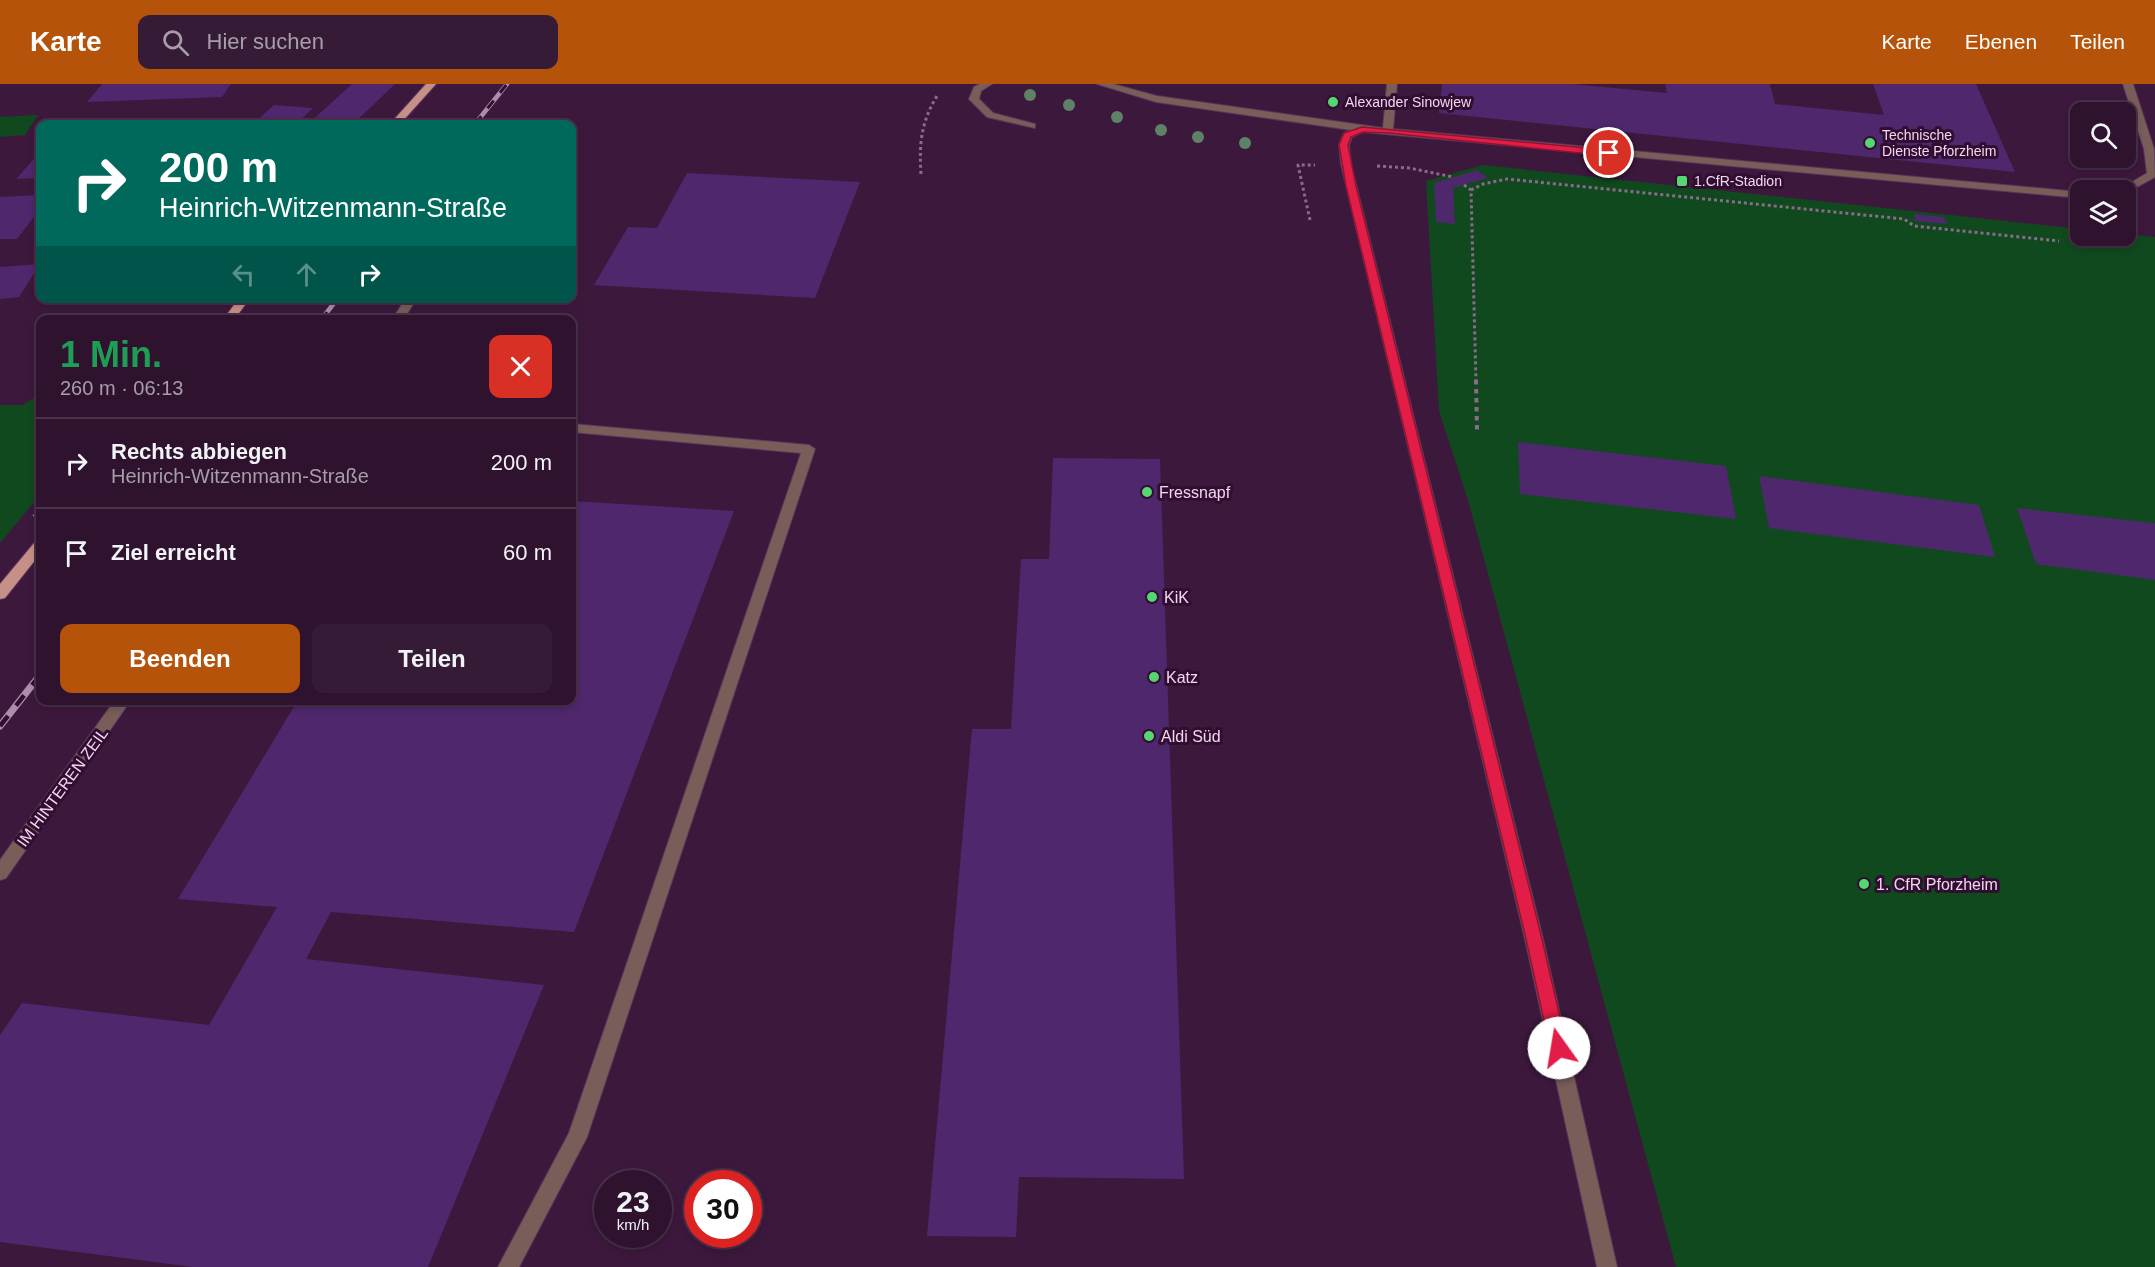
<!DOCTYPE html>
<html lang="de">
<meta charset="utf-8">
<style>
body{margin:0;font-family:Arial,sans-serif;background:#361b36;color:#f1f3f6;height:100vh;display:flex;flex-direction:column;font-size:22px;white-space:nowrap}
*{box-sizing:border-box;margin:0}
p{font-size:20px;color:#a79eaa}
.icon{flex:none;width:33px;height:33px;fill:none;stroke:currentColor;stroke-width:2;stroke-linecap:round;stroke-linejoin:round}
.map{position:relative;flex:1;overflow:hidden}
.panel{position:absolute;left:36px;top:231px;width:540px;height:390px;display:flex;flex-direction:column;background:#2e122e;border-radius:12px;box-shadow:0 3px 9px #0003,0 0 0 2px #49324a}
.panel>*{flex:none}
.guide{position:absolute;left:36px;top:36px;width:540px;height:183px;border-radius:12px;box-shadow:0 3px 9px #0003,0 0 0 2px #49324a;background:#00695c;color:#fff;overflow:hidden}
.tools{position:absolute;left:2070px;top:18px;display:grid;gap:12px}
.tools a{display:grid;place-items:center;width:66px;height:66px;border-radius:12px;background:#2e122e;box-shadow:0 3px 9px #0003,0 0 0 2px #49324a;font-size:30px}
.speed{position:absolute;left:594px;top:1086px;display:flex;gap:12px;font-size:30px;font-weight:700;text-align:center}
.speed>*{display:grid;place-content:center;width:78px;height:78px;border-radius:50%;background:#2e122e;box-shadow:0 3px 9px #0003,0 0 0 2px #49324a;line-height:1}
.speed small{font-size:15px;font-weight:400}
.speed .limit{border:9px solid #d22;background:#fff;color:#111}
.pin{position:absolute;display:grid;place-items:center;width:51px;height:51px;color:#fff;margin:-26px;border:3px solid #fff;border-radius:50%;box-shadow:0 2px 6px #0007}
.me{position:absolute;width:66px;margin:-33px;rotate:347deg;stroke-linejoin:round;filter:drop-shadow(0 0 4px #0008)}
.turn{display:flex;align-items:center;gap:21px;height:126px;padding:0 24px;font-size:27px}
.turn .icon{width:78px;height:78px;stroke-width:2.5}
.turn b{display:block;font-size:42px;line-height:51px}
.lanes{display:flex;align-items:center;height:57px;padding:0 24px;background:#0003;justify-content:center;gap:30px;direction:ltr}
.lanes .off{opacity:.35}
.round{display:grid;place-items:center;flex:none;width:63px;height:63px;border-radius:12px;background:#361b36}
.head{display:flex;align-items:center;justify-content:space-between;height:102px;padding:0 24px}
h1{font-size:36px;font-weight:700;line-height:45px;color:#1e9e55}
.cta{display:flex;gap:12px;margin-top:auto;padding:12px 24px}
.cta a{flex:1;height:69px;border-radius:12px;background:#b45309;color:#fff;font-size:24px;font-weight:700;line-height:69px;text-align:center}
.cta a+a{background:#361b36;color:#f1f3f6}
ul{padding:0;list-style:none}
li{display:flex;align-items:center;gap:18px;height:90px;padding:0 24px;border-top:2px solid #49324a}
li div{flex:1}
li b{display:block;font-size:22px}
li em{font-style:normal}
header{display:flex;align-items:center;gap:36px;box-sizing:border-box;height:84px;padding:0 30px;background:#b45309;color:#fff}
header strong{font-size:28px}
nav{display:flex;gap:33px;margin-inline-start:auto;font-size:21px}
.search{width:420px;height:54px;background:#361b36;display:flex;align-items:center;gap:15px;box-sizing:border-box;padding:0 21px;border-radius:12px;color:#a79eaa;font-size:22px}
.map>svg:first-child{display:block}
.green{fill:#10491e}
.building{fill:#4f276d}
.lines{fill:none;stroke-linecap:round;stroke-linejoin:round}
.minor-casing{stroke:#593759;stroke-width:2}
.major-casing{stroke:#593759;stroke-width:2}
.path-far1{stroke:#8a6b89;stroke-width:3;stroke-dasharray:3 3;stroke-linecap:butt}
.path{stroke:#8a6b89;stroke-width:4;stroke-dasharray:4.5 4.5;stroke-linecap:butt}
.minor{fill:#785d59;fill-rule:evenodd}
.major{fill:#c68f87;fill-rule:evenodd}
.rail-far1-casing{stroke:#ab8eab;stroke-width:4.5}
.rail-casing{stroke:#ab8eab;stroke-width:7}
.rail-far1{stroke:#320d32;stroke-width:3;stroke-dasharray:10;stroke-linecap:butt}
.rail{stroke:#320d32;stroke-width:4.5;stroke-dasharray:13;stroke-linecap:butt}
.tree{fill:#5d8266}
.route{fill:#e11d48;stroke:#92132f;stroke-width:1.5}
.poi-dot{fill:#56d671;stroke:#320d32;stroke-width:2}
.labels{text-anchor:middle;stroke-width:6;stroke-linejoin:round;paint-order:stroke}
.far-poi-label{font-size:14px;fill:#efd7ee;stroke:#320d32;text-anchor:start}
.poi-label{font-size:16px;fill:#efd7ee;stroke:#320d32;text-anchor:start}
.street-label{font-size:16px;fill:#efd7ee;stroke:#320d32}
</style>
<header>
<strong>Karte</strong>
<div class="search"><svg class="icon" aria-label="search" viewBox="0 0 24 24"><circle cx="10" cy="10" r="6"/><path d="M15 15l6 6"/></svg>Hier suchen</div>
<nav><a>Karte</a><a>Ebenen</a><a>Teilen</a></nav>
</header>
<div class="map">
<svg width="2155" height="1183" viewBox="0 0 2155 1183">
<rect width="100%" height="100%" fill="#3d183d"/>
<path class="green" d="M38,31L25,51L0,53V33Z
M1483,81L2080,145V152H2126V150L2155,153V1183H1676L1468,416L1439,327L1426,97Z
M40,311V411L0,459V321H22Z"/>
<path class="building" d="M102,0H231L222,13L87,18Z
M352,0H395L353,40H308Z
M1442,0H1572L1667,9L1665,0H1770L1775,20L1884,31L1873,0H1976L2015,88L1439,29Z
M274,21L313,24L296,40L256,37Z
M40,68V94L16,95Z
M1477,86L1488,94L1453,104L1455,140L1436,138L1434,99Z
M687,89L860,98L815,214L594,201L628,143L657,144Z
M40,111V125L17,155H0V113Z
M1914,130L1944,133L1947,140L1915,137Z
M40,180L19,213L0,215V183Z
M1518,358L1726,382L1736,435L1520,410Z
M1053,374L1160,375L1184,1095L1019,1093L1016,1153L927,1152L972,645H1011L1021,475H1049Z
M1759,392L1979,421L1995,473L1769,444Z
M572,417L734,427L574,848L331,828L306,875L544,901L428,1183H193L0,1158V951L22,919L209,941L277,823L178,815L298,616H572Z
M2017,424L2155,439V496L2036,480Z"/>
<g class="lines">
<defs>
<path id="minor" d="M980,0H992L981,7L979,15L993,29L1035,40V44L987,33L969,15L974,3Z
M1097,0H1113L1157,12L1383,44L1387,0H1397L1393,45L2080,108V114L1363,48L1352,53L1349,61L1351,80L1543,855L1617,1183H1597L1525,855L1341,80L1339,61L1344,49L1351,46L1156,18Z
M2123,0H2133L2154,65L2155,93L2126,109V106H2119L2147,89L2144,65Z
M406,214H417L403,236H392Z
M572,340L809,361L815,365L587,1053L519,1183H498L569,1049L801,369L572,348Z
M115,616H131L6,794L0,796V776Z"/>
<path id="major" d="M426,0H436L400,40H390Z
M239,214H250L234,236H223Z
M40,456V470L5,514L0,515V500L35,458Z"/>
</defs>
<use href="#minor" class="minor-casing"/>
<use href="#major" class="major-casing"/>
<path class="path-far1" d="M1377,82L1409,84L1453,93
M921,90C919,60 921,38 937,12
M1464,101L1471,106L1476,298
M1471,106L1483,100L1507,95L1904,135L1914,142L2059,157
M1310,136L1298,81H1315"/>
<path class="path" d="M1476,296L1477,346
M34,433L40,425"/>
<use href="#minor" class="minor"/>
<use href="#major" class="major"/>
<defs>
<path id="rail-far1" d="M475,40L507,0
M321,236L338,214"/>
<path id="rail" d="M0,642L40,591"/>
</defs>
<use href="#rail-far1" class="rail-far1-casing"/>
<use href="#rail" class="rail-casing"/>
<use href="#rail-far1" class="rail-far1"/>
<use href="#rail" class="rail"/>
</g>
<g class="tree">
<circle cx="1030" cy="11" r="6"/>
<circle cx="1069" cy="21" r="6"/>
<circle cx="1117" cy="33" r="6"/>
<circle cx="1161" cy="46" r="6"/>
<circle cx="1198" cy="53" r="6"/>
<circle cx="1245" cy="59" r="6"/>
</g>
<path class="route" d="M1362,43L1609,66L1614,69L1609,72L1388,49L1363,48L1351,53L1348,61L1356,102L1542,855L1567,964L1565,970L1559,972L1553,970L1550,964L1526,855L1346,102L1339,61L1344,49Z"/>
<g class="poi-dot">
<circle cx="1333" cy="18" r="6"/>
<circle cx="1870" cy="59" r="6"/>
<rect x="1676" y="91" width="12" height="12" rx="3"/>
<circle cx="1147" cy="408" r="6"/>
<circle cx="1152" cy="513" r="6"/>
<circle cx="1154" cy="593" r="6"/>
<circle cx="1149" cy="652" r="6"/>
<circle cx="1864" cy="800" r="6"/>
</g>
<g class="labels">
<g class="far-poi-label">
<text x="1345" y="23">Alexander Sinowjew</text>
<text x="1882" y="56">Technische<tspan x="1882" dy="16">Dienste Pforzheim</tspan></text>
<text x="1694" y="102">1.CfR-Stadion</text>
</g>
<g class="poi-label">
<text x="1159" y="414">Fressnapf</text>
<text x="1164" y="519">KiK</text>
<text x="1166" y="599">Katz</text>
<text x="1161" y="658">Aldi Süd</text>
<text x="1876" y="806">1. CfR Pforzheim</text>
</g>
<g class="street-label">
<text transform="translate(62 703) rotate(-54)" y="6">IM HINTEREN ZEIL</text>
</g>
</g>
</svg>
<div class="tools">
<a><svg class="icon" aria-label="search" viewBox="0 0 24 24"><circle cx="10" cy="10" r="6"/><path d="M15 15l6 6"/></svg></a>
<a><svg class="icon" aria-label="layers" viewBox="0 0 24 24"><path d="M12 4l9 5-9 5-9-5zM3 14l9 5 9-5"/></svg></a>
</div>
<div class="speed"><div>23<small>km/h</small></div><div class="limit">30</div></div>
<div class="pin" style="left:1609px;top:69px;background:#d93025"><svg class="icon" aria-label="arrive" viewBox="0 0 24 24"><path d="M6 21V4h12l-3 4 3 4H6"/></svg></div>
<svg class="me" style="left:1559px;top:964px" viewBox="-20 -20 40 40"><circle r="19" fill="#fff"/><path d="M0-13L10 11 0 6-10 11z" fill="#e11d48"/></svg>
<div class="guide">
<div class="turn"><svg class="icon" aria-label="right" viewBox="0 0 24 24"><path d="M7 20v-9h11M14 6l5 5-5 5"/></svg><div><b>200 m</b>Heinrich-Witzenmann-Straße</div></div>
<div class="lanes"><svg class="icon off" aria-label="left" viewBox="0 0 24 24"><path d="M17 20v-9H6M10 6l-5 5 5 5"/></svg><svg class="icon off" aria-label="ahead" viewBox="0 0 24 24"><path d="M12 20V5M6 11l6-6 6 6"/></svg><svg class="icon" aria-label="right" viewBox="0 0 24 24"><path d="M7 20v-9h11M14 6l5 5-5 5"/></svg></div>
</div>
<section class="panel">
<div class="head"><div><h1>1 Min.</h1><p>260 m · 06:13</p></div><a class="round" style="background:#d93025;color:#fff"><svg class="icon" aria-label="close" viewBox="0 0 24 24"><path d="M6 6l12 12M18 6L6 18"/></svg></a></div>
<ul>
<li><svg class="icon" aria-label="right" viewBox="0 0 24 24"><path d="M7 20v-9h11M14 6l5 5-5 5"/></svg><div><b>Rechts abbiegen</b><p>Heinrich-Witzenmann-Straße</p></div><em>200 m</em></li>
<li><svg class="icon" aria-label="arrive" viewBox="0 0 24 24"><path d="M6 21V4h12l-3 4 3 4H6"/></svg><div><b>Ziel erreicht</b></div><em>60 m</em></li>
</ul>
<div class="cta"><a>Beenden</a><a>Teilen</a></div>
</section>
</div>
